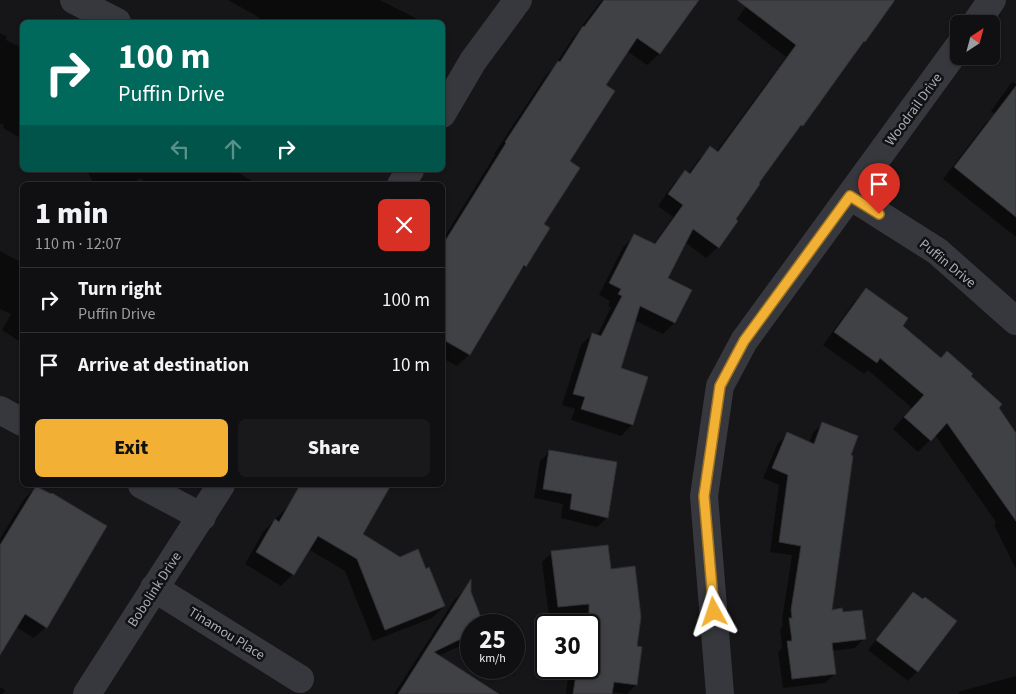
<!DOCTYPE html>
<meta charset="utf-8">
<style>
body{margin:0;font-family:"Source Sans 3",sans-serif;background:#19191b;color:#f1f3f6;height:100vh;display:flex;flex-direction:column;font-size:19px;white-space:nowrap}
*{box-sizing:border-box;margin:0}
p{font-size:16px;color:#9c9d9f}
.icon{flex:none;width:28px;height:28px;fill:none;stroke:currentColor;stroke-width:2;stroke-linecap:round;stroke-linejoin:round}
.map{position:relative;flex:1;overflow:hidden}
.drawer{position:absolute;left:20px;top:182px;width:425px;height:305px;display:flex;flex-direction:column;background:#101012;border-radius:8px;box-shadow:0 1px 4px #0004,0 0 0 1px #303032}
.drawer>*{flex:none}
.hud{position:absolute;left:20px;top:20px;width:425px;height:152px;border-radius:8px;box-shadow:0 1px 4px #0004,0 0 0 1px #303032;background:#00695c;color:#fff;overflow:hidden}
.needle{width:32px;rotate:36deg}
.tools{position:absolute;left:950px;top:15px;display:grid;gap:10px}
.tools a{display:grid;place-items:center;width:50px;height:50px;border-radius:8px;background:#101012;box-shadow:0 1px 4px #0004,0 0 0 1px #303032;font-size:25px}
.speed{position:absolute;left:460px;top:614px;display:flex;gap:10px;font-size:25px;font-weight:700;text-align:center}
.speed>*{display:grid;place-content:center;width:65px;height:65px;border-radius:50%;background:#101012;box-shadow:0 1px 4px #0004,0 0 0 1px #303032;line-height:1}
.speed small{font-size:12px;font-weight:400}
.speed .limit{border:2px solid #111;border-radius:8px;background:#fff;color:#111}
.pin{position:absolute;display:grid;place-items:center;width:42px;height:42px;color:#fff;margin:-51px -21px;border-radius:50% 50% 50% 0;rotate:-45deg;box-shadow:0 0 5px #0007}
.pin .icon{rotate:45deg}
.me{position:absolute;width:55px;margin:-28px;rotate:355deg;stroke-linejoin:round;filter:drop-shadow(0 0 4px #0008)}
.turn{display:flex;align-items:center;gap:18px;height:105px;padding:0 15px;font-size:22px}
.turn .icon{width:65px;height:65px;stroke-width:2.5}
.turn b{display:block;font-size:35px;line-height:42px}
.lanes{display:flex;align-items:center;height:48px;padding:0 15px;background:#0003;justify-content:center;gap:25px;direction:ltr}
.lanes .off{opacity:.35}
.round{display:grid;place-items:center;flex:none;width:52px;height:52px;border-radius:8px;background:#19191b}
.head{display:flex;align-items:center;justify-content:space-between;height:85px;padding:0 15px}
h1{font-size:30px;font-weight:800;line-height:38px}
.cta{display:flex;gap:10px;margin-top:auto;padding:10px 15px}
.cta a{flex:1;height:58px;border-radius:8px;background:#f2b134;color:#111;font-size:20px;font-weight:800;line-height:58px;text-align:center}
.cta a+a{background:#19191b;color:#f1f3f6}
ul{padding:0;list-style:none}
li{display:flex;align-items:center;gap:15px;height:65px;padding:0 15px;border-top:1px solid #303032}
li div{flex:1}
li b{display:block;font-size:19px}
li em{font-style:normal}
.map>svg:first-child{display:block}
.shadow{fill:#0007}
.building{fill:#404145;stroke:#303034}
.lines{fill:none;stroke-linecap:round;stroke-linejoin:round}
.minor{stroke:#37383d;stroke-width:28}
.route-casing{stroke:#9d7322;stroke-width:12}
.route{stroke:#f2b134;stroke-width:9}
.labels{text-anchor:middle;stroke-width:5;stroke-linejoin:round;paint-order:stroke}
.street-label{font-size:14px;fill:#a8adb8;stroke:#111113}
</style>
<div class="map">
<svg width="1016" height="694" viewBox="0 0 1016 694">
<rect width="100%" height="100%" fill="#161618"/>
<path class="shadow" d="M228,0H380L419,20L417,22H261L259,20L260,18Z
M602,0H698L659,54L647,65L627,51L604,85L569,162L526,266L517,275L469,355L457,366L442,358V241L495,155L494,154L546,75L553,68L572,39Z
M751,0H896L856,49L802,125L791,136L734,219L718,247L706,258L685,242L667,279L690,290L674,323L663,334L634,320L619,369L632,425L621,436L571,420L575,409L562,405L581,345L592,334L597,336L611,307L608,306L610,301L599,295L623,247L634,236L653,245L673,217L658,206L674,183L685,172L688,174L699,159L710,148L716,152L786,57L737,19Z
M0,33L7,37L6,40L22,48V139L3,128L4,125L0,123Z
M1012,82L1016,84V237L943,179L985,124L995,114L991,111Z
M87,170H234L258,185H152L139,178L135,185H94Z
M0,251L22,263V343L2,330L11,314L0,309Z
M866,290L901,326L941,359L969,376L997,408L1016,435V569L994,525L996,522L935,435L918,452L893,429L912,408L868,370L864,374L823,345L854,302Z
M823,423L849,455L830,611L842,613L864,638L855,648L832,651L835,674L825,683L783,688L778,652L782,648L780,629L783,626L782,620L792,555L770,552L779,485L763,478L778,443L787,434L809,443L813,433Z
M550,451L607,518L597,527L561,518L563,504L534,498L540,461Z
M301,485H389L361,535L444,606L432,618L373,641L345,571L308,549L293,574L281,586L245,564L263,532L288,506Z
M36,487L46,627L34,638L16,627L0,654V539L24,499Z
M552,553L610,570L635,648L636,685L627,694L611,692V694H566L569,668H589V625H574L576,613L549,616L542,562Z
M468,587L483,625H471V641L438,656L472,694H394L455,599Z
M914,593L956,622L917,672L908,681L868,650L904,603Z
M1016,676V694H958L961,691Z
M0,687L5,690L3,694H0Z"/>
<path class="building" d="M604,0H699L660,54L637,38L606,85L615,91L570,161L580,168L544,224L550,228L526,267L524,265L470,355L442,339V246L506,143L505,142L558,61L560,62L583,26L584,27Z
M737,0H895L865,42L864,41L803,126L801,125L759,183L760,184L736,219L738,221L719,248L693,229L668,278L692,290L675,323L640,306L621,368L648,377L633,425L581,409L585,397L573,394L592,333L601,336L622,296L618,294L621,289L609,283L634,234L655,244L683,205L668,194L685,170L690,174L710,146L718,152L796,45Z
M1016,86V217L954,167Z
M866,288L908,318L903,326L941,358L947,351L973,374L971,376L1002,404L999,408L1016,433V521L947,423L931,441L904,417L924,395L880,358L877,363L834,332Z
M822,422L858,436L851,455L853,456L832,610L842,608L843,612L862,610L866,639L832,643L836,674L792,679L787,641H792L789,618H792L791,610L801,546L779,542L788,475L772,468L787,432L814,444Z
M549,450L617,462L608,518L570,509L572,494L543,489Z
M300,485H391L363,534L400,557L418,549L426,569L429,567L445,606L385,630L357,559L318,536L294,575L256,552L275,519L279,522Z
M36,486L51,494L52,493L107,526L47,628L25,614L0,655V545Z
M608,545L611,569L635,566L641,617L637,646L642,647L637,685L614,682L612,694H573L577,668H589V604L558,607L551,551Z
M471,579V592L484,625H471V634L434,652L499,694H398Z
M913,592L923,599L925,597L957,621L918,672L876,640Z"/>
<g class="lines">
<path class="minor" d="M74,0L117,22
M975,24L992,0
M442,114L473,61L518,0
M401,185L410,170
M850,196L937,251L1016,321
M0,410L22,422
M142,485L202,517
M154,588L300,679
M87,694L221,485
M720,694L704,496L720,386L744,341L959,46"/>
</g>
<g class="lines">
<defs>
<path id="route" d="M714,612L704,496L720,386L744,341L850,196L879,214"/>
</defs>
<use href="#route" class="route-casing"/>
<use href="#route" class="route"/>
</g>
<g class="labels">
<g class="street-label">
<text transform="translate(913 109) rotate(-54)" y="5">Woodrail Drive</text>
<text transform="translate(948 263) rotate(39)" y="5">Puffin Drive</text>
<text transform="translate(154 589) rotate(-57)" y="5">Bobolink Drive</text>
<text transform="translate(227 633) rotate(32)" y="5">Tinamou Place</text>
</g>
</g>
</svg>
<div class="tools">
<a><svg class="needle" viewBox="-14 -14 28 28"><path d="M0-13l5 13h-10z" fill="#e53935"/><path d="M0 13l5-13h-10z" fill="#9c9d9f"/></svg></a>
</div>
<div class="speed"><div>25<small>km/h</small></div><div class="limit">30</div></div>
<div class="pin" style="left:879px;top:214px;background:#d93025"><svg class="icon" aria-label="arrive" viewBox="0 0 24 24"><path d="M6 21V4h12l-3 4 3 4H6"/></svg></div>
<svg class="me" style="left:714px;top:612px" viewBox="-20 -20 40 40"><path d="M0-17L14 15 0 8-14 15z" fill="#f2b134" stroke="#fff" stroke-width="4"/></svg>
<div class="hud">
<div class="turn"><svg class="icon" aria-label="right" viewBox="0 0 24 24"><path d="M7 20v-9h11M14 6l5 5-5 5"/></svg><div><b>100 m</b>Puffin Drive</div></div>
<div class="lanes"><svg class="icon off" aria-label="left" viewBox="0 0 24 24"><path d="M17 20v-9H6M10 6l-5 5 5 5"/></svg><svg class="icon off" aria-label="ahead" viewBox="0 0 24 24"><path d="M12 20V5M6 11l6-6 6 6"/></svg><svg class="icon" aria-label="right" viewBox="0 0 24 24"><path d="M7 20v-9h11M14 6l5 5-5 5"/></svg></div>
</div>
<section class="drawer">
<div class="head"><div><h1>1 min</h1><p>110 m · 12:07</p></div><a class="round" style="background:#d93025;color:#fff"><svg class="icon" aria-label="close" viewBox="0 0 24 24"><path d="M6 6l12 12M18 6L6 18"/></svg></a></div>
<ul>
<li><svg class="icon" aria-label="right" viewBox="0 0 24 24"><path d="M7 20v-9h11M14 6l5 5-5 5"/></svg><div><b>Turn right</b><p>Puffin Drive</p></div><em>100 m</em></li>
<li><svg class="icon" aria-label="arrive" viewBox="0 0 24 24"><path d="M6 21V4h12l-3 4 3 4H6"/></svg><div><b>Arrive at destination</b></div><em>10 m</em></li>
</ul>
<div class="cta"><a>Exit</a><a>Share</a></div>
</section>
</div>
